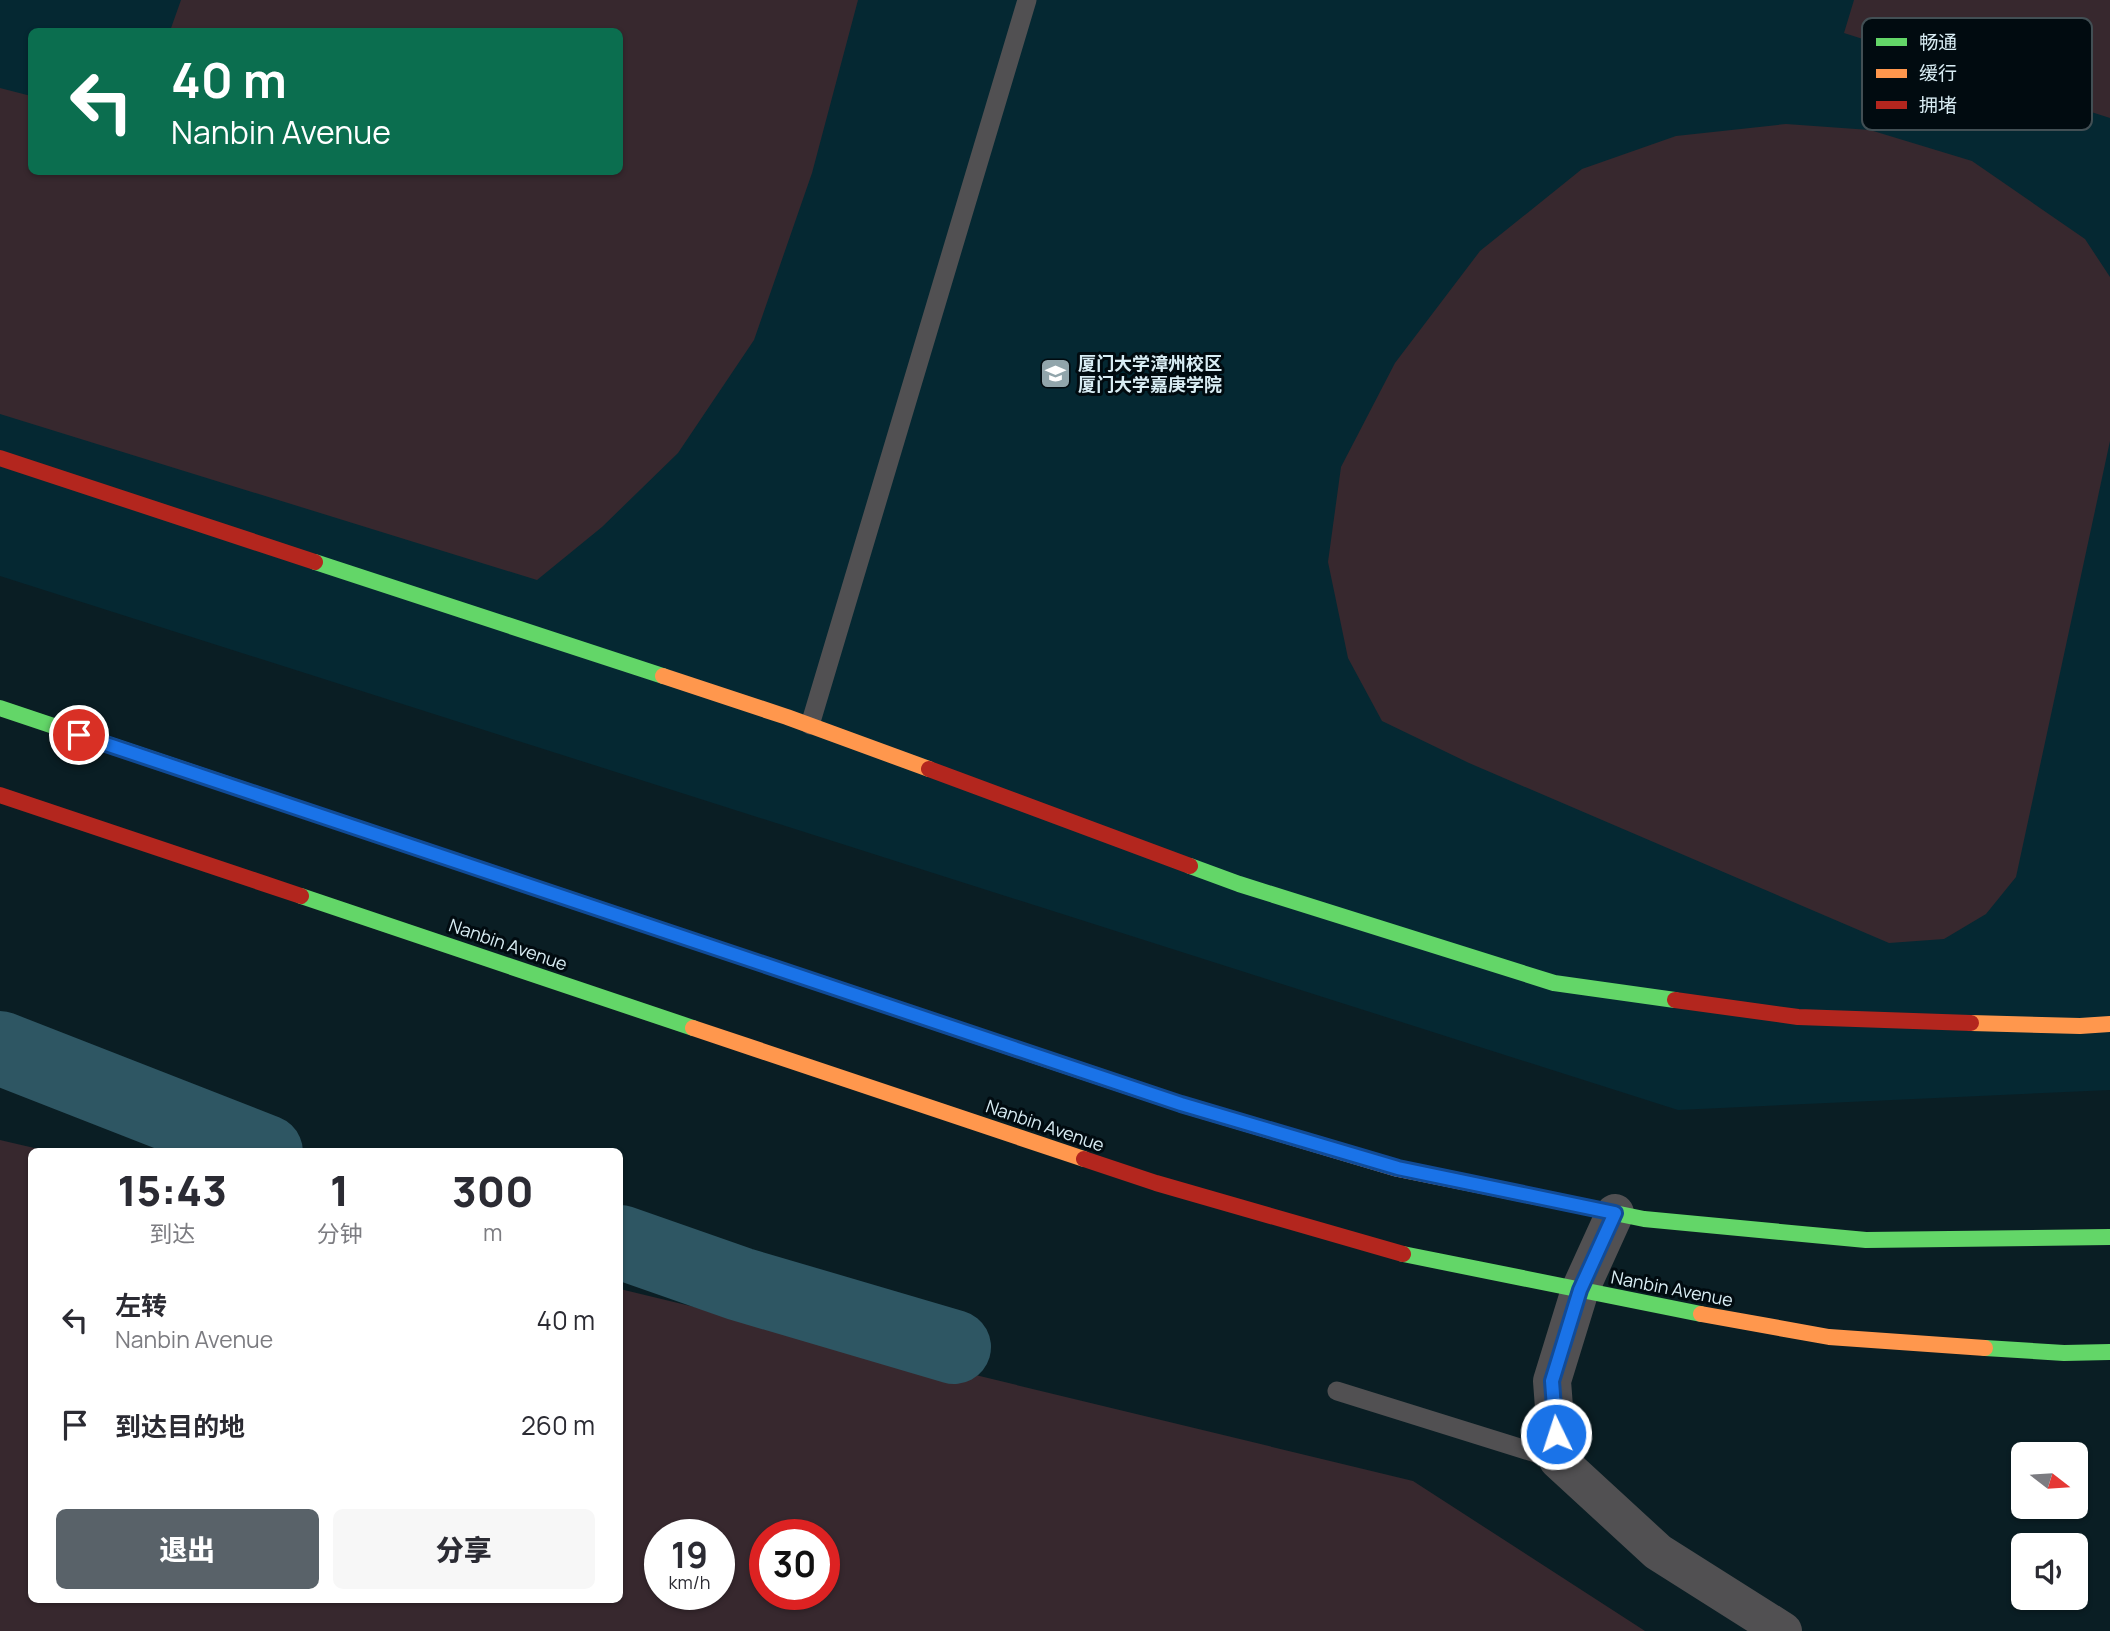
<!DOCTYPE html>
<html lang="zh">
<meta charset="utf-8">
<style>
body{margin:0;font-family:Manrope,"Noto Sans SC",sans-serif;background:#f7f7f7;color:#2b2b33;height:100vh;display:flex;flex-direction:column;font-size:26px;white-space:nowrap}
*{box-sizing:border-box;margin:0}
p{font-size:23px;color:#7c7c81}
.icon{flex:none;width:38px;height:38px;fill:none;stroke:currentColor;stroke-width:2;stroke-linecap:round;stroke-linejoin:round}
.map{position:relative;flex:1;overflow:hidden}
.details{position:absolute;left:28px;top:1148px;width:595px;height:455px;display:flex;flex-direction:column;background:#fff;border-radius:10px;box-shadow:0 2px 5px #0004}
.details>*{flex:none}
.guide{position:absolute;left:28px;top:28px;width:595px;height:147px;border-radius:10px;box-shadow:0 2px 5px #0004;background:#0b6e4f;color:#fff;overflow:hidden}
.needle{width:46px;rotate:107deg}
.controls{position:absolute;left:2011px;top:1442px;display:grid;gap:14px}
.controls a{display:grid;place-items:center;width:77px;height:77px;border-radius:10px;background:#fff;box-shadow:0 2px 5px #0004;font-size:35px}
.speed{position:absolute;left:644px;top:1519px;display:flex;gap:14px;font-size:35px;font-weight:700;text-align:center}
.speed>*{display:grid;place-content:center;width:91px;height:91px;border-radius:50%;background:#fff;box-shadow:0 2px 5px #0004;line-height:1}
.speed small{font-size:18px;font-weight:400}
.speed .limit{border:10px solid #d22;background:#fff;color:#111}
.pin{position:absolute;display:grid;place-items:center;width:60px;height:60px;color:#fff;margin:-30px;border:4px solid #fff;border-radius:50%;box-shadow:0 2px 7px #0007}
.me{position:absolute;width:77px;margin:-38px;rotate:356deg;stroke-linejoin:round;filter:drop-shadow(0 0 5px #0008)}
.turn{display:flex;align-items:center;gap:24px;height:147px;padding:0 28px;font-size:32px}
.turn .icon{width:91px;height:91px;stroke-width:2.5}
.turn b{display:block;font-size:49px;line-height:60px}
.eta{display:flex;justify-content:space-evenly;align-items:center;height:119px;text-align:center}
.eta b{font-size:42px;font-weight:800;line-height:49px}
.primary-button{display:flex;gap:14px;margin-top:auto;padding:14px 28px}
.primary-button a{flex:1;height:80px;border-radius:10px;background:#596269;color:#fff;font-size:28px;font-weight:800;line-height:80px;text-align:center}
.primary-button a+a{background:#f7f7f7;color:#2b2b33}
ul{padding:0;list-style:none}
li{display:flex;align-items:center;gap:21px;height:105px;padding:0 28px}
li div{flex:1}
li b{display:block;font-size:26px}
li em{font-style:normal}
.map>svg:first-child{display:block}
.built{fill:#052832;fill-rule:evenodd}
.green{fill:#37282e;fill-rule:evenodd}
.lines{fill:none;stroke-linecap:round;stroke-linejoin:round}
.river{stroke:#2e5663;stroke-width:74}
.lane{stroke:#515052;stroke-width:19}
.street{stroke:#515052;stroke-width:38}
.fast{stroke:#63d668;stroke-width:16}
.slow{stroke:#ff974d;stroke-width:16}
.jam{stroke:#b3261e;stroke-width:16}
.route-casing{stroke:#114b97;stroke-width:18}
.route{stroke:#1a73e8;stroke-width:12}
.labels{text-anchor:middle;stroke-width:6;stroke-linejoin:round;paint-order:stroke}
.poi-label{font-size:18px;font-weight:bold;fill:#d9edf4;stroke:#010b10;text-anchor:start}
.street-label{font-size:18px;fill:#d9edf4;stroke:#010b10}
.key{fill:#010b10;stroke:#424f54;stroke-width:2}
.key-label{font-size:19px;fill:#d9edf4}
</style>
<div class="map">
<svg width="2110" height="1631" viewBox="0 0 2110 1631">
<rect width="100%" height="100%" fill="#0a1e24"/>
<path class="built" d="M0,0H2110V1090L1678,1110L0,576ZM32,32H620V172H32Z"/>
<path class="green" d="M181,0H858L812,173L754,340L678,453L602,527L537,580L0,414V88L31,96L32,172H620V32L170,31Z
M1854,0H2110V118L1844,33Z
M1786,124L1870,130L1972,161L2085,239L2110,277V441L2016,877L1986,914L1944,939L1889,943L1469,763L1382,721L1348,658L1328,562L1341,467L1395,363L1480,251L1582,169L1676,136Z
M0,1140L47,1151L32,1152V1600H620V1289L1413,1481L1645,1631H0ZM660,1535H719V1594H660ZM765,1535H824V1594H765Z"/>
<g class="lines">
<path class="river" d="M0,1048L266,1152
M620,1242L740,1284L954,1347"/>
<path class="lane" d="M810,725L1027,0
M1337,1391L1558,1460"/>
<path class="street" d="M1615,1213L1580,1290L1552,1381L1558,1460L1658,1552L1783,1631"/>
<path class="fast" d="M315,562L663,676
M0,708L480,869
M1190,866L1239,884L1554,983L1675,1000
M301,896L693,1028
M1551,1200L1644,1219L1866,1240L2110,1237
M1403,1254L1701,1314
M1985,1348L2064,1353L2110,1352"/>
<path class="slow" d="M663,676L787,717L929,769
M1971,1023L2080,1026L2110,1024
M693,1028L1084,1159
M1027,1053L1180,1104L1398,1169L1551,1200
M1701,1314L1829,1337L1985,1348"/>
<path class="jam" d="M0,458L315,562
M929,769L1190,866
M0,795L301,896
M480,869L1027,1053
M1675,1000L1798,1017L1971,1023
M1084,1159L1156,1183L1403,1254"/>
</g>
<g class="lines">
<defs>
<path id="route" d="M79,735L1181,1104L1398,1168L1615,1213L1580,1290L1552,1381L1556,1434"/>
</defs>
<use href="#route" class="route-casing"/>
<use href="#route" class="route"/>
</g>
<defs>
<symbol id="university-square" viewBox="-11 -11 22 22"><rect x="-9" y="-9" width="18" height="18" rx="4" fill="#91a5ab" stroke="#010b10"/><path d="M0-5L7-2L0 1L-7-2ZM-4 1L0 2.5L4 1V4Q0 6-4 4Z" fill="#fff"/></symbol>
</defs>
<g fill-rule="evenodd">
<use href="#university-square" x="1038" y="356" width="35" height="35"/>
</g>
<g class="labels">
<g class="poi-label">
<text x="1078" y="370">厦门大学漳州校区<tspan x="1078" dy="21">厦门大学嘉庚学院</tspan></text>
</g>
<g class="street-label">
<text transform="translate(508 945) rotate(19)" y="6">Nanbin Avenue</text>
<text transform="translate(1045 1126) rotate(19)" y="6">Nanbin Avenue</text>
<text transform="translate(1672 1289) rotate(11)" y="6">Nanbin Avenue</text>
</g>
</g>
<rect x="1862" y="18" width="230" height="112" rx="10" class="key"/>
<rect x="1876" y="38" width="31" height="8" fill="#63d668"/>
<rect x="1876" y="69" width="31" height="9" fill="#ff974d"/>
<rect x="1876" y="101" width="31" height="8" fill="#b3261e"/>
<g class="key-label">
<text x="1919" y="49">畅通</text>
<text x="1919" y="80">缓行</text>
<text x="1919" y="112">拥堵</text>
</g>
</svg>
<div class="controls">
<a><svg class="needle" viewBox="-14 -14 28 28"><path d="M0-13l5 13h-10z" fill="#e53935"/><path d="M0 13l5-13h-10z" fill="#7c7c81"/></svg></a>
<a><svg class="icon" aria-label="sound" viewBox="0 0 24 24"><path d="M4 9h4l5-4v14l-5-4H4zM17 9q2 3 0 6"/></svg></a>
</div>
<div class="speed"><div>19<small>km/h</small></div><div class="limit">30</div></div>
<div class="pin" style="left:79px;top:735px;background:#d93025"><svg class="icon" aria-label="arrive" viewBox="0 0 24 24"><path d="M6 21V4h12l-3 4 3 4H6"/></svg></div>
<svg class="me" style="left:1556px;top:1434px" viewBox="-20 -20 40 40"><circle r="17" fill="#1a73e8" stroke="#fff" stroke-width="3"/><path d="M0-11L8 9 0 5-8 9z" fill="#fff"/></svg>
<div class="guide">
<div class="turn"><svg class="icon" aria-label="left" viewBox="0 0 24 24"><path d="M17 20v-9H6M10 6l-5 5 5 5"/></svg><div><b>40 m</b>Nanbin Avenue</div></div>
</div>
<section class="details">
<div class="eta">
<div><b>15:43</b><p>到达</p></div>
<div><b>1</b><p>分钟</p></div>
<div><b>300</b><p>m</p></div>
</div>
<ul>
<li><svg class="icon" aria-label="left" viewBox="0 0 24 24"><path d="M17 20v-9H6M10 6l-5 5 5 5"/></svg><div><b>左转</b><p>Nanbin Avenue</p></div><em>40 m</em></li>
<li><svg class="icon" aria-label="arrive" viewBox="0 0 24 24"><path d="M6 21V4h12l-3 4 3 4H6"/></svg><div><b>到达目的地</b></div><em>260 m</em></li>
</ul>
<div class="primary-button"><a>退出</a><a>分享</a></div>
</section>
</div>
